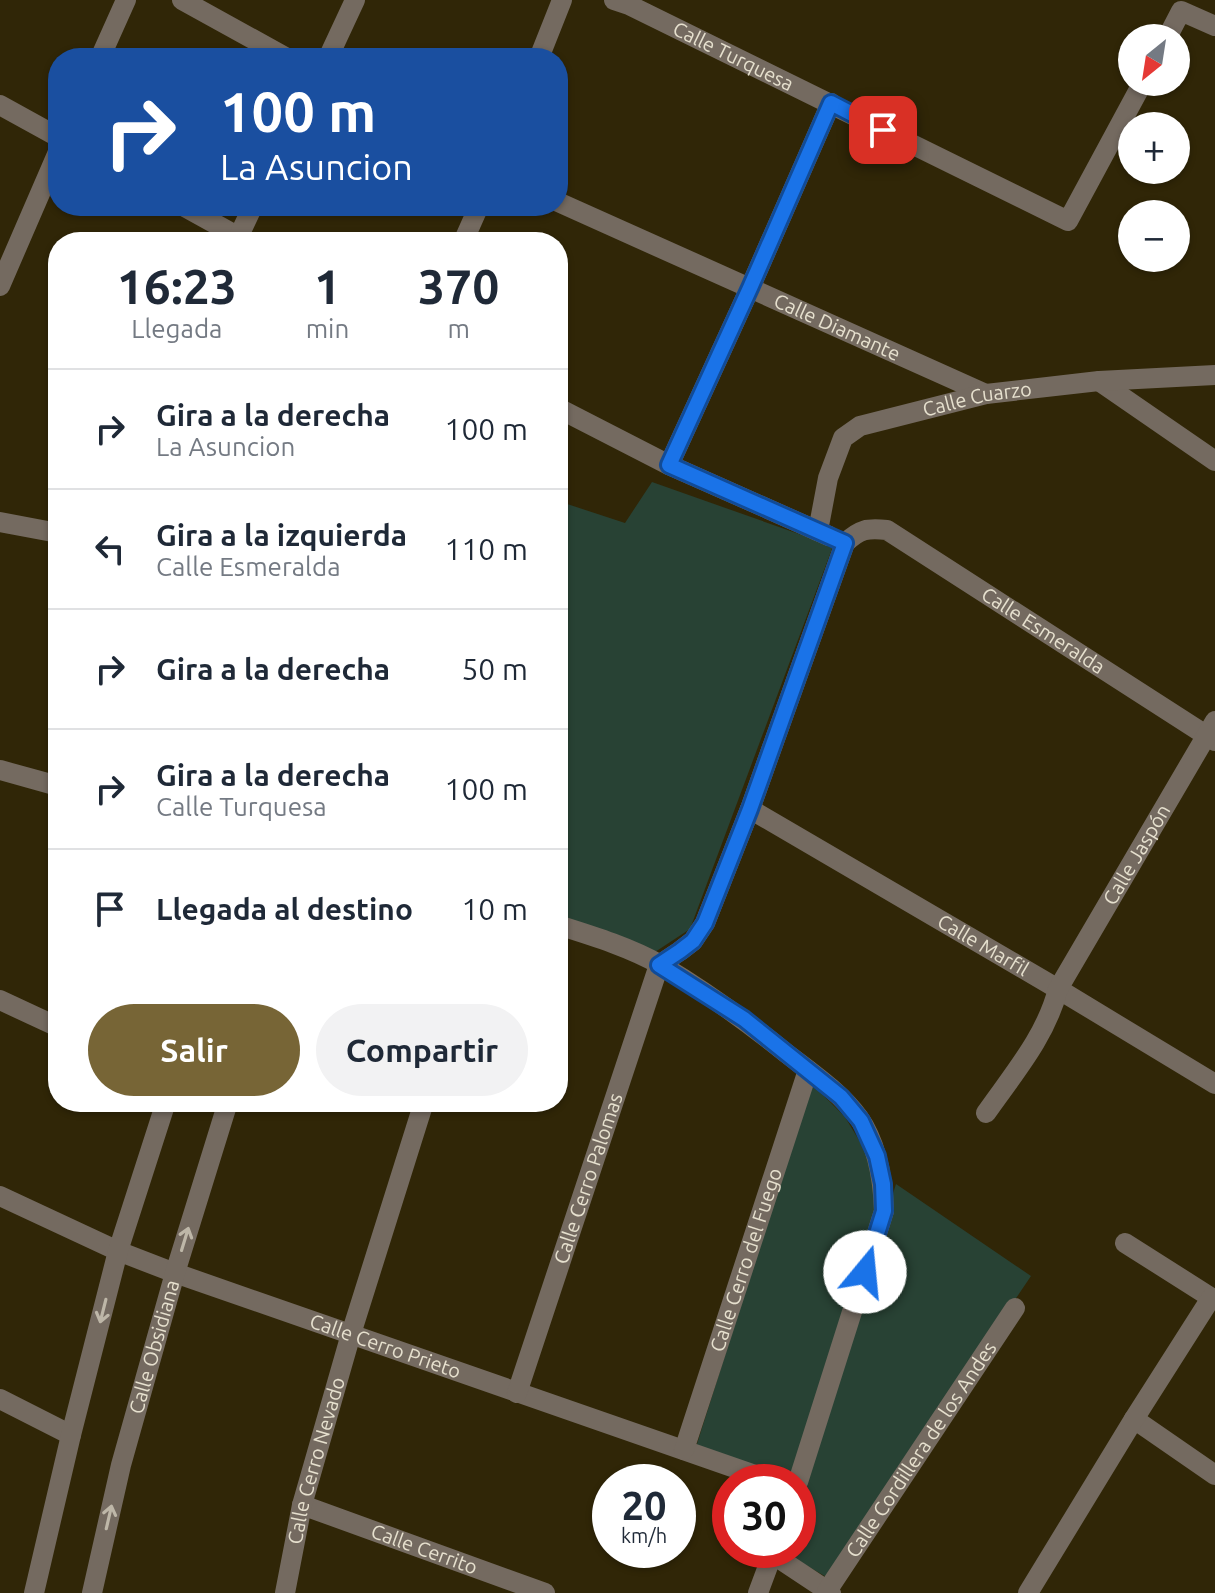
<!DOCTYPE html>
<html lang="es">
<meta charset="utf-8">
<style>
body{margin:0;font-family:Ubuntu,sans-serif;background:#f2f2f3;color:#1f2937;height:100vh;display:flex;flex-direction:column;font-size:30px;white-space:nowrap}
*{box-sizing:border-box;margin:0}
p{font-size:26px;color:#747a83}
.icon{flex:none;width:44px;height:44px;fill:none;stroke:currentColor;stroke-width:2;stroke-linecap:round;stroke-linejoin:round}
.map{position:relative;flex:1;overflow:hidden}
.side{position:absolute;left:48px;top:232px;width:520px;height:880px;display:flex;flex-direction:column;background:#fff;border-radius:32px;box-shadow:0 2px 6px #0004}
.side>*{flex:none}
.banner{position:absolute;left:48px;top:48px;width:520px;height:168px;border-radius:32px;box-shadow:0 2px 6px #0004;background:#1a4fa0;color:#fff;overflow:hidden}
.needle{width:52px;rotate:210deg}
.fabs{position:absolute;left:1118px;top:24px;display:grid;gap:16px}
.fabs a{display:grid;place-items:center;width:72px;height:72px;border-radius:50%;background:#fff;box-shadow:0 2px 6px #0004;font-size:40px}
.speed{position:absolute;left:592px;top:1464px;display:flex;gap:16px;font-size:40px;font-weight:700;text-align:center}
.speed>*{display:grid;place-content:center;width:104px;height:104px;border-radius:50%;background:#fff;box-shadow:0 2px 6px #0004;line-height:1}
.speed small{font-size:20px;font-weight:400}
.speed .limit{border:12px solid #d22;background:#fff;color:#111}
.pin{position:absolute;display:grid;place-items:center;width:68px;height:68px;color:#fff;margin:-34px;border-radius:16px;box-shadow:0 4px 12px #0006}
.me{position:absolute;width:88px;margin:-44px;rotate:17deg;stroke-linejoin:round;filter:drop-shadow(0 0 6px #0008)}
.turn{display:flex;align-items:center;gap:28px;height:168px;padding:0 40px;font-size:36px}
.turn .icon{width:104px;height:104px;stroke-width:2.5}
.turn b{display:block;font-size:56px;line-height:68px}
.eta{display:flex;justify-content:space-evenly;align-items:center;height:136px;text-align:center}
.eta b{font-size:48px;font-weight:600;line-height:56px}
.button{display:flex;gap:16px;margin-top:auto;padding:16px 40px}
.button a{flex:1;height:92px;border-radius:48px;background:#776536;color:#fff;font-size:32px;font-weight:600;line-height:92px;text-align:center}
.button a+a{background:#f2f2f3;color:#1f2937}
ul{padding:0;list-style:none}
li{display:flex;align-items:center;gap:24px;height:120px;padding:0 40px;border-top:2px solid #e0e1e3}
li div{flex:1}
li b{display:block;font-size:30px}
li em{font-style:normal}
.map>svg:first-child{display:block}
.green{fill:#284234}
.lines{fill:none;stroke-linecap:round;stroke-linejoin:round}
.minor{stroke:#746a60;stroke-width:20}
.oneway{stroke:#beb7a8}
.route-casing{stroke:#114b97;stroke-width:20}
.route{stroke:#1a73e8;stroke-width:14}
.labels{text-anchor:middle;stroke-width:8;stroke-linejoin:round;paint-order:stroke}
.street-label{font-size:20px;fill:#e6e0ce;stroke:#302607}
</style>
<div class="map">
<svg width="1215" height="1593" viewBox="0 0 1215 1593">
<rect width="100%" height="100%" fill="#302607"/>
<path class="green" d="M652,482L833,546L690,929L655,952L558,921V501L625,523Z
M811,1083L845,1117L871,1160L877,1210L790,1482L696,1447Z
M896,1184L1031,1276L828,1578L780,1550H798V1493Z"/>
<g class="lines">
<g class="minor">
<path d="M182,0L287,58"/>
<path id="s1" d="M614,0L629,5L1068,221L1143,82"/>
<path d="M1167,38L1181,11L1215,26"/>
<path d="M100,58L126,0"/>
<path d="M328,58L355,0"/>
<path d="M539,58L562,0"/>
<path d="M0,105L58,137"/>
<path id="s2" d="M558,202L986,394"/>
<path d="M183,206L248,242"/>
<path d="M236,242L253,206"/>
<path d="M463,242L479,206"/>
<path d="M0,286L58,152"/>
<path d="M1099,381L1215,461"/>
<path d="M558,408L669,465L829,536"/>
<path d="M669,465L750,288L831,103"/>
<path d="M0,522L58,533"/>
<path id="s3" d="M818,531L828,478L843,438L860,426L986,394L1099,381L1215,375"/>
<path d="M0,770L58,786"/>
<path id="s4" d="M750,809L1058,989L1215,1084"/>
<path d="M558,925C593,936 629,947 661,965C705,991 746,1021 786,1053C812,1073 840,1092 859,1118C878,1145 883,1179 884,1211L798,1482"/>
<path id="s5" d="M659,965L680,951L693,941L705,923L750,809L845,543C860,529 867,528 887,530L1215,741"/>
<path d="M0,1000L58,1027"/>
<path id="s6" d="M986,1113C1014,1073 1046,1036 1058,989L1215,721"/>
<path id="s7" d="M0,1196L118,1251L175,1273L775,1482"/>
<path d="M1125,1243L1215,1300"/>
<path id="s8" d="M517,1393L659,965"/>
<path d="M0,1399L71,1435"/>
<path d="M1134,1419L1215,1475"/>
<path id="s9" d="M684,1450L808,1070"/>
<path id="s10" d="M302,1505L545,1593"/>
<path d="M772,1554L831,1593"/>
<path id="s11" d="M827,1591L1015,1308"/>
<path d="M34,1593L71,1435L118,1251L166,1102"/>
<path id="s12" d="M92,1593L121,1465L175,1273L228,1102"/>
<path id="s13" d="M285,1593L302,1505L351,1334L424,1102"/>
<path d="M758,1593L774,1550"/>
<path d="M1028,1593L1134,1419L1211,1298"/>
</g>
</g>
<defs><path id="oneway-shaft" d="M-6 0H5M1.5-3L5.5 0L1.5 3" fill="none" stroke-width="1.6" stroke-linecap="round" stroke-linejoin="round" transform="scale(2)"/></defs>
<g class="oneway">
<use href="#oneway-shaft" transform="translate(185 1239) rotate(-73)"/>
<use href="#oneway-shaft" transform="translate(103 1311) rotate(104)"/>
<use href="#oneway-shaft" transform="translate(109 1517) rotate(-77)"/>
</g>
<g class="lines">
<defs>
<path id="route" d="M865,1272L884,1211L883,1184L877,1156L861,1121L841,1097L744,1019L659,965L680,951L693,941L705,923L750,809L845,543L669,465L750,288L831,103L883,130"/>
</defs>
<use href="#route" class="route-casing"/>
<use href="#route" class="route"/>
</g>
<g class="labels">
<g class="street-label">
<text dy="7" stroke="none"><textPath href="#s1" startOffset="132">Calle Turquesa</textPath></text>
<text dy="7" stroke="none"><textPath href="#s2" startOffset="306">Calle Diamante</textPath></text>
<text dy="7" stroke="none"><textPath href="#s3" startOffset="238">Calle Cuarzo</textPath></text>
<text dy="7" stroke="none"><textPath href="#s5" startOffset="700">Calle Esmeralda</textPath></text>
<text dy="7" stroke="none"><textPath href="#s6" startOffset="300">Calle Jaspón</textPath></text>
<text dy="7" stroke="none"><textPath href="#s4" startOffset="270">Calle Marfil</textPath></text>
<text dy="7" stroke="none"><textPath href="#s8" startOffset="226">Calle Cerro Palomas</textPath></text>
<text dy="7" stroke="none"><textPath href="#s9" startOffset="200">Calle Cerro del Fuego</textPath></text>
<text dy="7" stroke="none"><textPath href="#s12" startOffset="254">Calle Obsidiana</textPath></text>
<text dy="7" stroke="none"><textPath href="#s7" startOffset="414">Calle Cerro Prieto</textPath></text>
<text dy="7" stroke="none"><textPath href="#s11" startOffset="170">Calle Cordillera de los Andes</textPath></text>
<text dy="7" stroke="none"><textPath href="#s13" startOffset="136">Calle Cerro Nevado</textPath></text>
<text dy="7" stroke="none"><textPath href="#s10" startOffset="130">Calle Cerrito</textPath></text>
</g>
</g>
</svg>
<div class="fabs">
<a><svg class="needle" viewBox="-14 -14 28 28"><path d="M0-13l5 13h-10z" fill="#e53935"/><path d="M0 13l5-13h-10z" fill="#747a83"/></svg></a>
<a>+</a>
<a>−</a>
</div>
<div class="speed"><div>20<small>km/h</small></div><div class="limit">30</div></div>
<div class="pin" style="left:883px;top:130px;background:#d93025"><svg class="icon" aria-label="arrive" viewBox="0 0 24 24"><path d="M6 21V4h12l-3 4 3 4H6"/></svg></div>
<svg class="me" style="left:865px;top:1272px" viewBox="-20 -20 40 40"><circle r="19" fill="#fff"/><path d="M0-13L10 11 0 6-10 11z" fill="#1a73e8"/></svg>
<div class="banner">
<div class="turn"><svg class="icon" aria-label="right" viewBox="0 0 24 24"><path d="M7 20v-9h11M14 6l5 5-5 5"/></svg><div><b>100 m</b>La Asuncion</div></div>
</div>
<section class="side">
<div class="eta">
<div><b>16:23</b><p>Llegada</p></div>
<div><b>1</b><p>min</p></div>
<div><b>370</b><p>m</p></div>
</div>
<ul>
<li><svg class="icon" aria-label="right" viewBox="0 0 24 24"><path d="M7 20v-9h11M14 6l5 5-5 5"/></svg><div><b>Gira a la derecha</b><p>La Asuncion</p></div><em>100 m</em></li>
<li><svg class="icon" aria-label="left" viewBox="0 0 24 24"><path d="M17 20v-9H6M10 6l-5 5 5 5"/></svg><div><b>Gira a la izquierda</b><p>Calle Esmeralda</p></div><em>110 m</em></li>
<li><svg class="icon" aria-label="right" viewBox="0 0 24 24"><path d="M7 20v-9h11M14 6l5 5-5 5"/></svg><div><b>Gira a la derecha</b></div><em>50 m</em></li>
<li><svg class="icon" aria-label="right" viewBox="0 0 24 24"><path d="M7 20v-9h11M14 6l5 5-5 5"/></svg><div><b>Gira a la derecha</b><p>Calle Turquesa</p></div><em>100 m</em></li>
<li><svg class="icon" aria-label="arrive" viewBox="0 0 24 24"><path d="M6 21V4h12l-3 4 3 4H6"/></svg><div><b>Llegada al destino</b></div><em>10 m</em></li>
</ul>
<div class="button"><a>Salir</a><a>Compartir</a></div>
</section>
</div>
